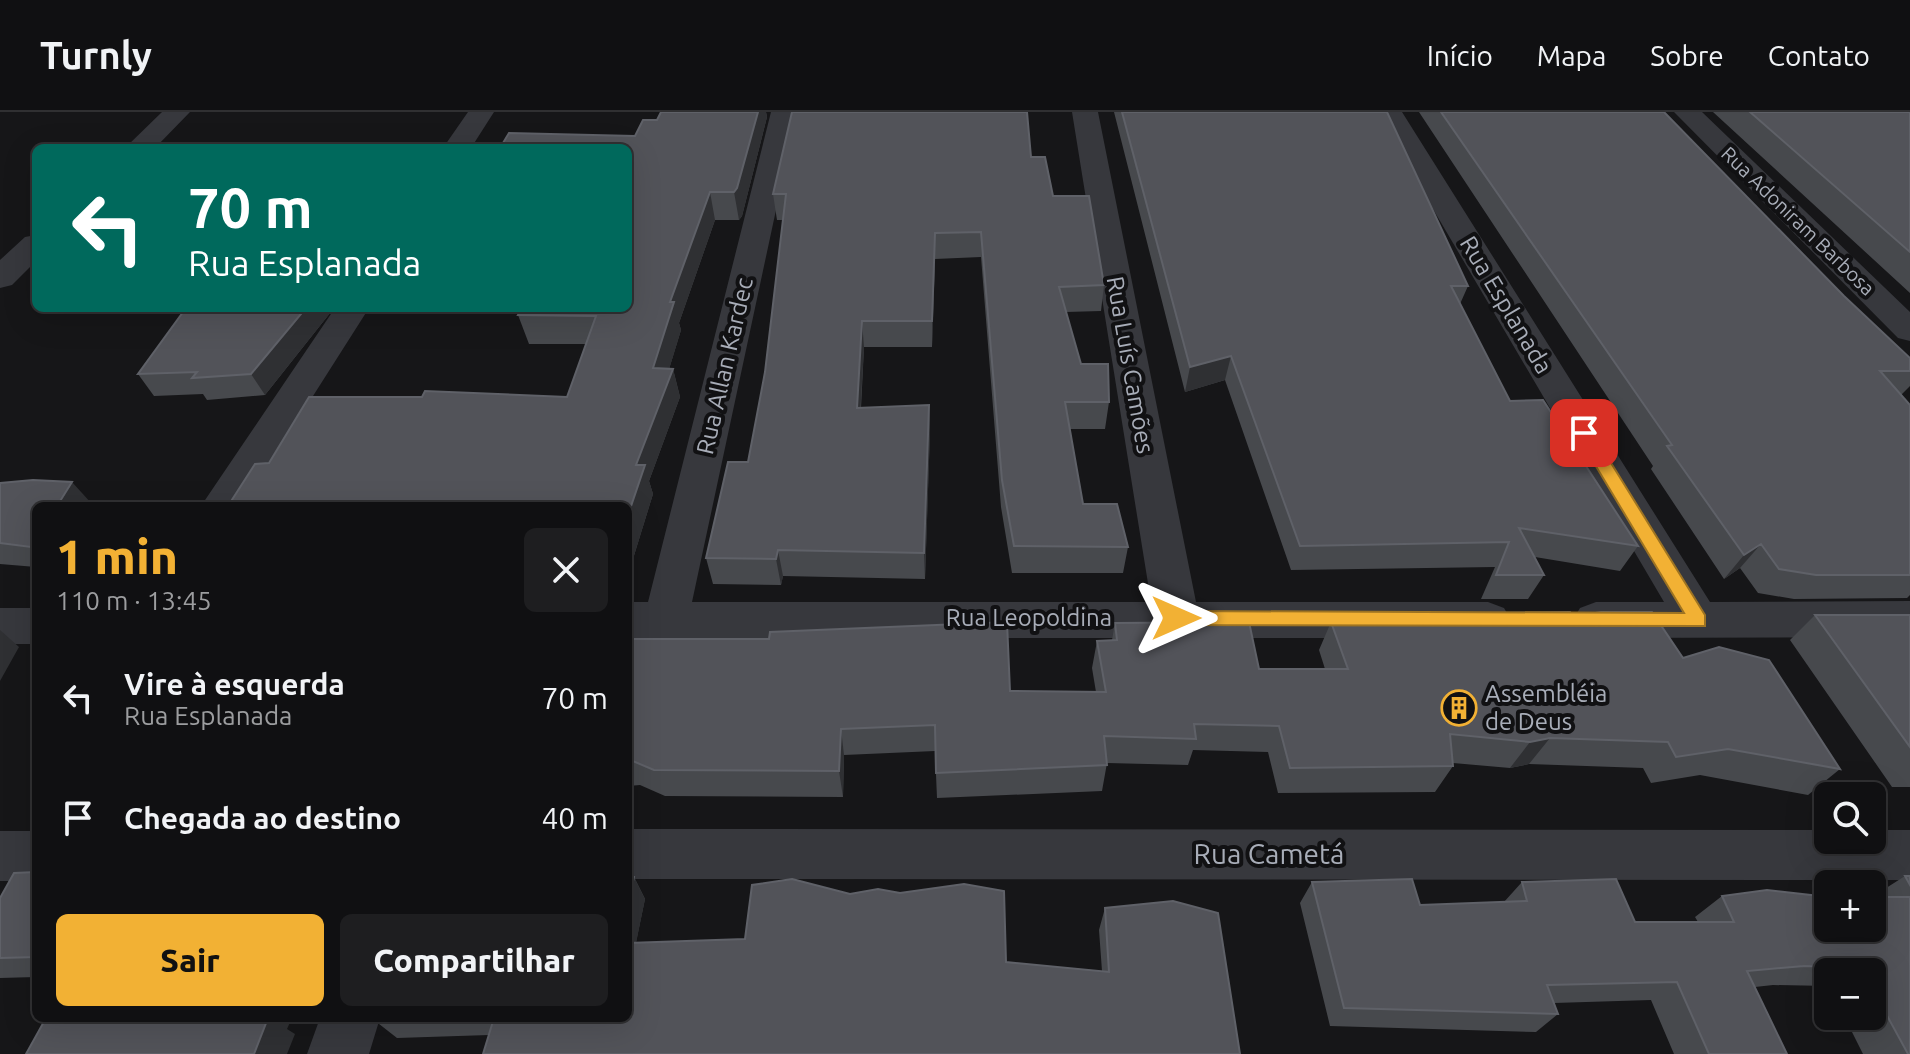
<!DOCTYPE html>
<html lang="pt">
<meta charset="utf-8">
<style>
body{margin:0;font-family:Ubuntu,sans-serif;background:#1e1e20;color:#f1f3f6;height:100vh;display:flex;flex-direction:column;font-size:30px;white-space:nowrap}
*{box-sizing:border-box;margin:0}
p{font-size:26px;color:#9c9d9f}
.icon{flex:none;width:44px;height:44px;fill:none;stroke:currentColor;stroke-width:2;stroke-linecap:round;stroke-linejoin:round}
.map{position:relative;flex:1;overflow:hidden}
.sheet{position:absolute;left:32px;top:390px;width:600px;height:520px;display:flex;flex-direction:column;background:#101012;border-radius:12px;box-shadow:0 8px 32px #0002,0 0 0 2px #303032}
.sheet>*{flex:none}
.top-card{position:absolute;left:32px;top:32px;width:600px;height:168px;border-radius:12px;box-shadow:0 8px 32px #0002,0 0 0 2px #303032;background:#00695c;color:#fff;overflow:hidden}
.fabs{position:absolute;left:1814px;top:670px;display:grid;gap:16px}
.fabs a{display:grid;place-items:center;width:72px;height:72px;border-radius:12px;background:#101012;box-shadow:0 8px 32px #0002,0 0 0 2px #303032;font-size:40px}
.pin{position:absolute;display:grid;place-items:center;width:68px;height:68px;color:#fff;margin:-34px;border-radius:16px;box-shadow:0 4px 12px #0006}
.me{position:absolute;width:88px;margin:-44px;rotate:90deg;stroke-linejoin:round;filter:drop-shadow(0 0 6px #0008)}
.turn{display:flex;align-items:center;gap:28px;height:168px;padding:0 24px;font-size:36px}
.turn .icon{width:104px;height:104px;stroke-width:2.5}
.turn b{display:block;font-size:56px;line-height:68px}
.round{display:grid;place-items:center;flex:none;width:84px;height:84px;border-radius:12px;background:#1e1e20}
.summary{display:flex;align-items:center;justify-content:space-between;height:136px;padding:0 24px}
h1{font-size:48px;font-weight:800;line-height:60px;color:#f2b134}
.button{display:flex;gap:16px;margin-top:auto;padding:16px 24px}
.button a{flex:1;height:92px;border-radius:12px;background:#f2b134;color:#111;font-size:32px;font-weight:800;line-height:92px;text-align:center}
.button a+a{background:#1e1e20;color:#f1f3f6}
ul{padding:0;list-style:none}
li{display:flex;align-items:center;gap:24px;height:120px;padding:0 24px}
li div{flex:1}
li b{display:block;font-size:30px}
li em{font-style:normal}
header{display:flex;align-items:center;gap:48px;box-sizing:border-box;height:112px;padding:0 40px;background:#101012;border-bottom:2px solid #303032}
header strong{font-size:38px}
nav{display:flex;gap:44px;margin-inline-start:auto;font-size:28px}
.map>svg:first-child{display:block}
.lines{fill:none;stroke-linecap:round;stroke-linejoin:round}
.minor{fill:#37383d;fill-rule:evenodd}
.wall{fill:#47494d}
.shaded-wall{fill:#2f3033}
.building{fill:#525359;stroke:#5f6168;stroke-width:2}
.route{fill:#f2b134;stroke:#9d7322;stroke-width:2}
.labels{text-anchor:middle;stroke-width:8;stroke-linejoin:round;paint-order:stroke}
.far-street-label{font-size:20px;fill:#a8adb8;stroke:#111113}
.street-label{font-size:24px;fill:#a8adb8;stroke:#111113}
.poi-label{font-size:24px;fill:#a8adb8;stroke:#111113;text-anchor:start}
.near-street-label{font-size:28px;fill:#a8adb8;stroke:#111113}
</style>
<header>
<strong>Turnly</strong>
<nav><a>Início</a><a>Mapa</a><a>Sobre</a><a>Contato</a></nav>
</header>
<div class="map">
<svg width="1910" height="942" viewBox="0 0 1910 942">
<rect width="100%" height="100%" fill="#161618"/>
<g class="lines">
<path class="minor" d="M162,0H190L155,36H125Z
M468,0H494L471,36H443Z
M771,0H797L692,490H1151L1072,0H1098L1196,490H1488L1504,496L1511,508L1504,520L1488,526H628V490H648Z
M1376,0H1402L1710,490L1910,489V525L1596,526L1580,520L1573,508L1580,496L1596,490H1664Z
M1674,0H1702L1910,200V229L1898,226Z
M36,123V149L12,173L0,176V148L25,125Z
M335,196H369L243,394H201Z
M0,496H36V532H0Z
M628,717L1828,718V728H1872V718H1910V768L628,767Z
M0,719H36V769H0Z
M320,906H380L369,942H307Z"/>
</g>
<path class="wall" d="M661,0H766L767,5L742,104L739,108H715L679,211L681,218L669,257H673L680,285L649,369L653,382L628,463V394L269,351L567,285L586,232H529L518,203L635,24L657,8Z
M1114,0H1387L1468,174L1460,192L1510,289L1638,434L1620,459L1535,445L1544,463L1528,487H1481L1495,455L1291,458L1225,268L1185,280Z
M1419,0H1664L1844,184L1910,246V274L1901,283L1910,293V483L1907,486L1794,487L1758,481L1740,456L1724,467L1651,357L1653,354Z
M1713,0H1910V181Z
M1031,45L1104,173L1101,199L1066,200L1081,252L1109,290L1105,317H1070L1083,392L1128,435L1123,461H1012L1001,395L981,145L935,147L932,235H864L861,296L929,293L930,319L925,467L783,464L781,473L713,472L706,446L748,350L765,260L783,108H777L773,82Z
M186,196H334L265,283L207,288L203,282L154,284L138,262Z
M0,371L92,392L36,394V455L0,452Z
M1481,501L1572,505L1683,546L1840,657L1808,683L1700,663L1651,671L1643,656L1529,652L1510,656L1453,651V654L1435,680L1278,681L1268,640L1193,638L1188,653L1107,651L1102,679L937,686L935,639L844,643L843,685L665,684L640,673L628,674V527L1010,579L1096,580L1092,556L1097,529L1112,528L1115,511L1259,557H1325L1319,538L1331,510L1406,511L1479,505Z
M1815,503H1910V675H1892L1790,528Z
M36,760V865L0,866V786Z
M1905,764H1910V942H1863L1844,904H1872V860H1828V874L1773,873L1755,875L1787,942H1674L1651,888L1554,891L1558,902L1536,920L1330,914L1300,791L1312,770L1420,793L1504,790L1522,770L1635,810H1698L1695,805L1722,784L1872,785Z
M634,765L645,787L636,830L1006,850L1102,859L1099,818L1105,796L1240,942L489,923L397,926L374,908L375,906H628Z"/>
<path class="shaded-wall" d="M758,0H766L767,5L742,104L739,108L734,80Z
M710,80L715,108L679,211L681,218L661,284L653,256L670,190Z
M935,121V147L932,235V209Z
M306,196H334L265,283L251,262Z
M862,209L864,235L859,322L857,296Z
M1231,244L1225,268L1185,280L1190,255Z
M673,257L680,285L649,369L653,382L628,463V403L636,353Z
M929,293L930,319L925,467L924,441Z
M72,370L92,392L91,394H57Z
M36,427V440L31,435Z
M1761,432L1740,456L1724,467L1744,443Z
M778,438L783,464L781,473L776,447Z
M0,518L19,535L0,569Z
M841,617L844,643L843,685L839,659Z
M1550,626L1529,652L1510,656L1530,630Z
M634,765L645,787L632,851L628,845V791Z
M268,906H292L287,917L295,922L287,942H254Z"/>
<path class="building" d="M661,0H758L737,76L734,80H710L670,190H674L653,256L673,257L636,353H645L628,403V394H228L255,352L269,351L309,285H422L425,279L567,285L596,204L518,203L522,196H628V36H500L509,21L635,24L643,8H657Z
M792,0H1027L1031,45H1045L1053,84H1089L1104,173L1059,175L1081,252H1108L1109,290H1065L1083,392H1117L1128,435L1014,434L1002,368L981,120L935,121L932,209H862L857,296L929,293L924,441L778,438L776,447L706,446L728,350H748L765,260L786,82H773Z
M1122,0H1387L1468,174H1451L1510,289L1543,288L1638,434L1519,416L1544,463H1496L1509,430L1300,434L1231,244L1190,255Z
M1441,0H1664L1844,184L1910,246V259H1880L1910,293V463H1816L1779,457L1761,432L1744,443L1667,334L1672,333Z
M1750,0H1910V140Z
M186,196H306L251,262L192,266L197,260L138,262Z
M33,368L72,370L57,394H36V427L31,435L0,431V371Z
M1570,500L1572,505L1601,500H1652L1683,546L1719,535L1769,548L1840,657L1728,637L1676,645L1668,630L1550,626L1530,630L1450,622L1453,654L1290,656L1279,614L1194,612L1196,627L1104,624L1107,653L936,661L935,613L841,617L839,659L654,658L628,647V527H769L770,520L1007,510L1010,579L1106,580L1097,529L1117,528L1115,511L1249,510L1259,557H1348L1331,510L1406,511L1446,504L1480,505L1481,501Z
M1815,503H1910V635Z
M36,760V845L0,846V786L14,761Z
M628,763L634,765L628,791Z
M1905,764H1910V773Z
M792,767L850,782L878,777L900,781L964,772L1004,779L1006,850L1109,860L1105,796L1173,789L1218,801L1240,942H483L494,906H628V831L745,827L752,773Z
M1412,767L1420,793L1527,789L1522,770L1616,767L1635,810H1734L1722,784L1767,778L1828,785V816H1872V785H1910V942H1908L1872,876V860H1863L1861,856L1804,854L1747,859L1787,942H1709L1677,870L1547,873L1558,902L1344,896L1312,770Z
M46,906H268L254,942H26Z
M375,906H427L374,908Z"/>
<path class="route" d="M1584,316L1590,317L1705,503V514L1176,513L1167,506L1176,499L1684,501L1576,321Z"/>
<defs>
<symbol id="building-ring" viewBox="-11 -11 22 22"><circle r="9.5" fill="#111113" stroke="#f2b134" stroke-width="1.5"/><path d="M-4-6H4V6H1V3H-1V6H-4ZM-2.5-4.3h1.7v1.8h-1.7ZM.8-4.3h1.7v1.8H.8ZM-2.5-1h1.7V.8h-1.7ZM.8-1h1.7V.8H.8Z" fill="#f2b134"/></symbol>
</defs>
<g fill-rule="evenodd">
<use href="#building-ring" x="1439" y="576" width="40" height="40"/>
</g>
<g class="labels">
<g class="far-street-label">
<text transform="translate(1798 109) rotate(44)" y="7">Rua Adoniram Barbosa</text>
</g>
<g class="street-label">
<text transform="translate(1506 193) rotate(59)" y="8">Rua Esplanada</text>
<text transform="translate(1130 253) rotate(80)" y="8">Rua Luís Camões</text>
<text transform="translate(725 254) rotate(-77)" y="8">Rua Allan Kardec</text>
<text x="1029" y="514">Rua Leopoldina</text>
</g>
<g class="poi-label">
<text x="1485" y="590">Assembléia<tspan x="1485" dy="28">de Deus</tspan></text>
</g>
<g class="near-street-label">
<text x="1269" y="752">Rua Cametá</text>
</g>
</g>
</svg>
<div class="fabs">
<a><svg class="icon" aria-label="search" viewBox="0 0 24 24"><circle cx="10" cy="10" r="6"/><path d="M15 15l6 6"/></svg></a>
<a>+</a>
<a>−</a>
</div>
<div class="pin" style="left:1584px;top:321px;background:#d93025"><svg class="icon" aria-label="arrive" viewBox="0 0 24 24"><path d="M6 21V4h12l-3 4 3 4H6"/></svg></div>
<svg class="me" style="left:1176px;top:506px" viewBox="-20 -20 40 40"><path d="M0-17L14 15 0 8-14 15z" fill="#f2b134" stroke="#fff" stroke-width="4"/></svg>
<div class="top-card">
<div class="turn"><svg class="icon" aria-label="left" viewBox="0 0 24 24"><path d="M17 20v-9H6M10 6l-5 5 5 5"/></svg><div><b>70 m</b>Rua Esplanada</div></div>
</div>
<section class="sheet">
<div class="summary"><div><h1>1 min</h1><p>110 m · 13:45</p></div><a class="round"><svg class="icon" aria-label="close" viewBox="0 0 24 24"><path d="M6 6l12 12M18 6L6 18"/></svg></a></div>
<ul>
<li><svg class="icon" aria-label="left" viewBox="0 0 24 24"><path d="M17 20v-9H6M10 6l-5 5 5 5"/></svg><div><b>Vire à esquerda</b><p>Rua Esplanada</p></div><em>70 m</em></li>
<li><svg class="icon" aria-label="arrive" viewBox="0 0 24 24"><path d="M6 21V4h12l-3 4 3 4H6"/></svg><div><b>Chegada ao destino</b></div><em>40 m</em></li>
</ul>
<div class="button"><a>Sair</a><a>Compartilhar</a></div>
</section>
</div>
